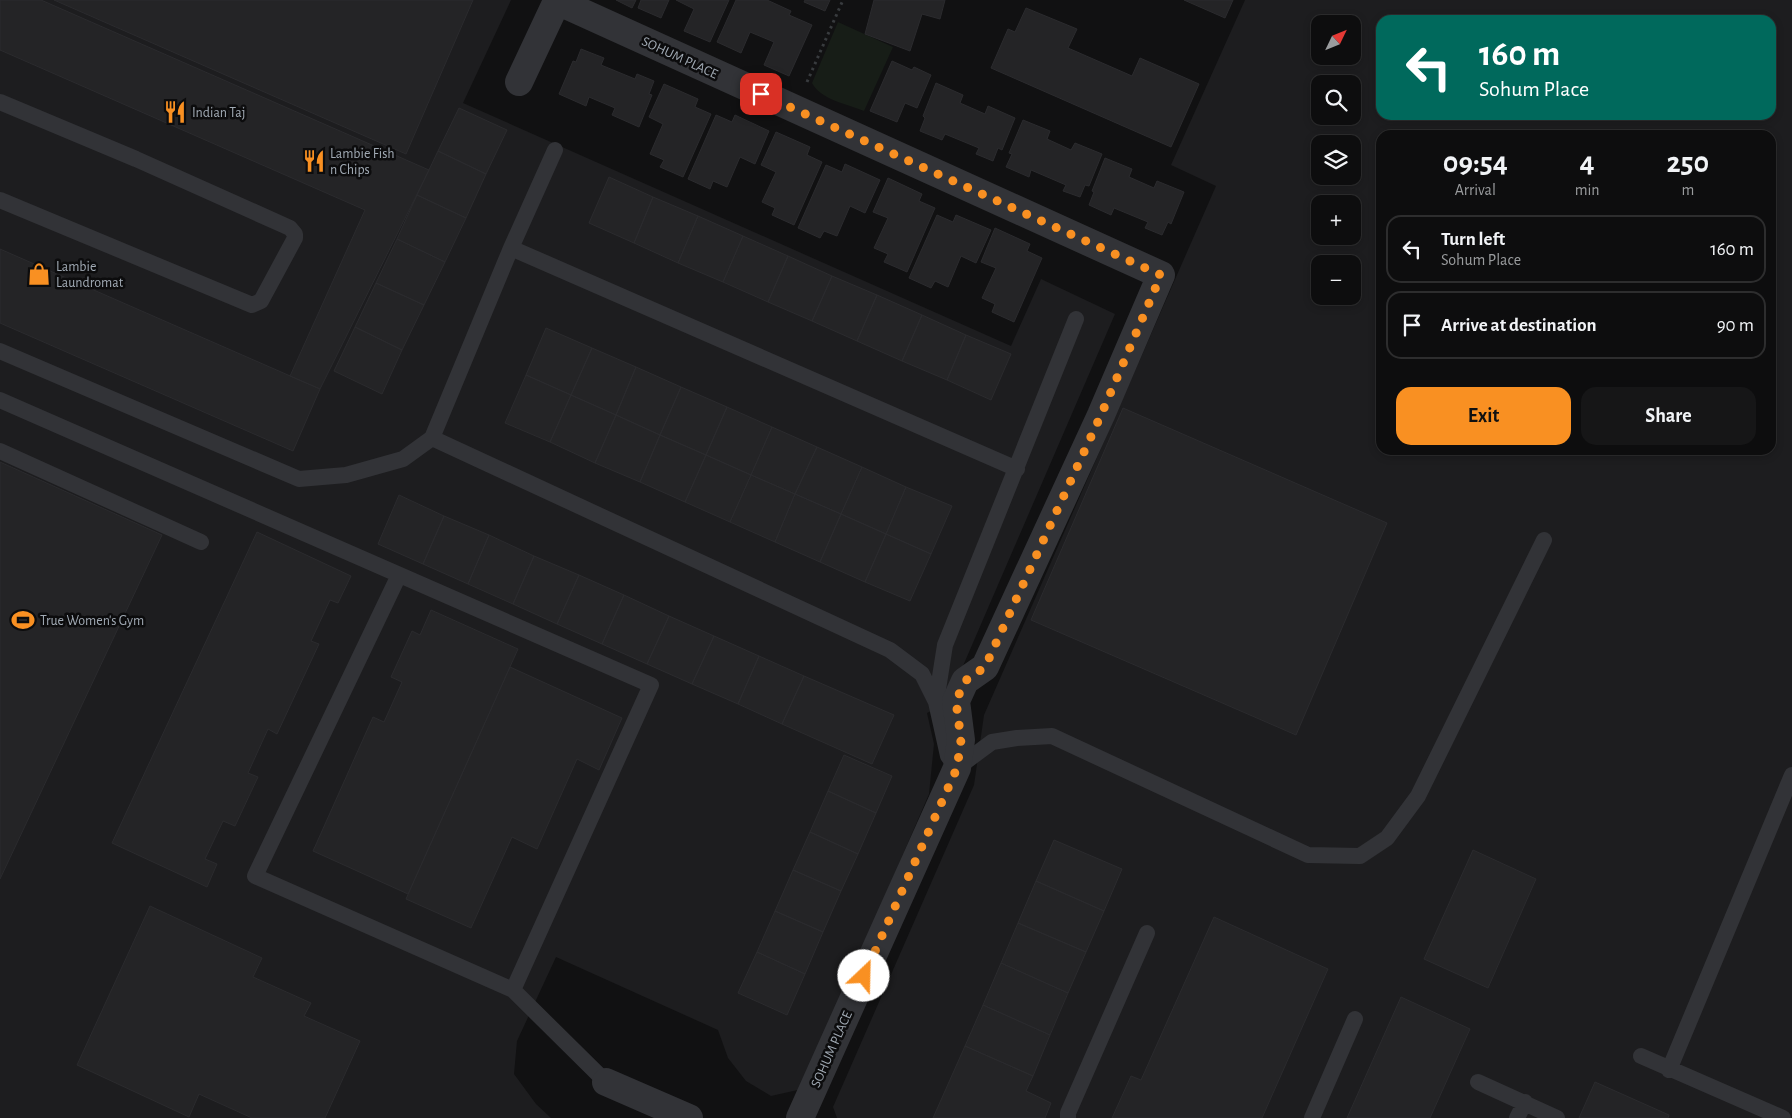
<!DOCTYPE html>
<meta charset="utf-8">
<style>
body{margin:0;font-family:"Alegreya Sans",sans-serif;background:#161617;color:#f1f3f6;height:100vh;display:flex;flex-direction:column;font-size:19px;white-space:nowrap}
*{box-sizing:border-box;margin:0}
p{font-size:16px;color:#9a9c9e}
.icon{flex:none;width:28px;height:28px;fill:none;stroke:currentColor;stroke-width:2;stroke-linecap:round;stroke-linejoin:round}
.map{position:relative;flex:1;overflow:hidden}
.details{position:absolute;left:1376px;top:130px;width:400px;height:325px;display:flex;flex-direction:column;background:#0d0d0e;border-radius:15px;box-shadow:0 2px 8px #0003,0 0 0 1px #2d2d2e}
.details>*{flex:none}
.top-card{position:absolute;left:1376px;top:15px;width:400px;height:105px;border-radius:15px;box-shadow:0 2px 8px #0003,0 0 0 1px #2d2d2e;background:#00695c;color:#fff;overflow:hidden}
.needle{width:32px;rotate:47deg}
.buttons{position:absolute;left:1311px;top:15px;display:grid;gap:10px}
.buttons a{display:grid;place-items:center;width:50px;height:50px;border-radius:10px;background:#0d0d0e;box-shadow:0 2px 8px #0003,0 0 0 1px #2d2d2e;font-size:25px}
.pin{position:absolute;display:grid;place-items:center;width:42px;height:42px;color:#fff;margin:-21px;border-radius:10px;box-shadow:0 2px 8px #0006}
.me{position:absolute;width:55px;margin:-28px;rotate:24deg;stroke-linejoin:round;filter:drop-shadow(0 0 4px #0008)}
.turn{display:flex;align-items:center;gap:18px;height:105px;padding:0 20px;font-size:22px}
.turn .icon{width:65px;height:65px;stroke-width:2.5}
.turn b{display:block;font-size:35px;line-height:42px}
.eta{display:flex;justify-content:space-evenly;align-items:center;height:85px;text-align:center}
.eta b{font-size:30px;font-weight:700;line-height:35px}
.cta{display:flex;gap:10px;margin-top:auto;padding:10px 20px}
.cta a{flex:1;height:58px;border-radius:15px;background:#f99022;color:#111;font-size:20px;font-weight:700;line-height:58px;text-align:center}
.cta a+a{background:#161617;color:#f1f3f6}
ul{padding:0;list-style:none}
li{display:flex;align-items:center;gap:15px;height:68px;margin:0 10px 8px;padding:0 10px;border:2px solid #2d2d2e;border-radius:15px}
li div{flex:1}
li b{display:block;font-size:19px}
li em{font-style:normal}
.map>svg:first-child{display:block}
.built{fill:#1d1d1f;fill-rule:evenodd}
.green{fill:#171d17}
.building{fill:#242426;stroke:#2b2b2e}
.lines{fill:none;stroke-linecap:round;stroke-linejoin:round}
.path{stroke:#383b3e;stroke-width:3;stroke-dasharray:2.5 4;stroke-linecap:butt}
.lane{stroke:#323337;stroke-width:16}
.street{stroke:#323337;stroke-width:28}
.route{stroke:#f99022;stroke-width:9;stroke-dasharray:0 16.2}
.labels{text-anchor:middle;stroke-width:5;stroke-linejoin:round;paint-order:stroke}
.street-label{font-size:14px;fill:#a1aab4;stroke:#0c0c0d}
.poi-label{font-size:14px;fill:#a1aab4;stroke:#0c0c0d;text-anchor:start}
</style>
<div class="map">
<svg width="1792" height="1118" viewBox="0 0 1792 1118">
<rect width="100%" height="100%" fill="#111112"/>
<path class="built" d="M0,0H511L463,103L1011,346L1041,279L1115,314L947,703L927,713L934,744L929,794L802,1089L771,1096L746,1081L728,1058L718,1030L556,957L517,1041L514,1074L536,1104L551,1118H0Z
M1245,0H1792V1118H837L833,1107L974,785L984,715L1216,186L1171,165ZM1381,20H1771V115H1381ZM1320,24H1352V56H1320ZM1320,84H1352V116H1320ZM1381,135H1771V450H1381ZM1320,144H1352V176H1320ZM1320,204H1352V236H1320ZM1320,264H1352V296H1320Z"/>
<path class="green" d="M838,22L893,47L864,111C847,104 821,100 812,83Z"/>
<path class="building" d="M0,0H41L429,170L320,389L290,376L365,210L0,50Z
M54,0H473L406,154Z
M616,0H636L632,8Z
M641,0H669L661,18L638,8Z
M676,0H729L710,42L684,31L694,9Z
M736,0H767L791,11L789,15L812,25L789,76L764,65L774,42L750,32L741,53L717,42Z
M805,0H830L825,11L804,2Z
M874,0H945L940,19L922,14L910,51L865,34Z
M1184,0H1233L1225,18Z
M1026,8L1077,29L1068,48L1132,76L1140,58L1199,84L1171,147L991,68L1008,29L1015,32Z
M581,49L604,58L601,65L635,79L637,74L654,81L649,94L652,95L639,127L612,115L615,108L589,97L586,106L559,94L573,61L576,62Z
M892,61L912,70L914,67L931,75L917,108L905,103L897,122L870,111Z
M936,83L963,95L960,103L985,114L988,106L1015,118L1002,150L998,148L993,161L976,154L979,148L945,134L942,140L920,131L925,118L923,116Z
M664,84L698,99L695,107L711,114L683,177L660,167L664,160L650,154L663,124L649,117Z
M459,108L507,130L486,174L438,151Z
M716,115L732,122L735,115L769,131L755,164L740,157L727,187L713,181L710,189L688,179Z
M1023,120L1050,131L1047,139L1071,150L1075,143L1102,154L1089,186L1085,185L1080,197L1063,191L1066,185L1031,170L1029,177L1006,167L1012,154L1009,153Z
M776,132L810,147L807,155L822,162L794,225L772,215L775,208L762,202L776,172L761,165Z
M438,151L486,174L466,218L417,195Z
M1105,158L1132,169L1129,177L1154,188L1157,181L1184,192L1171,224L1168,222L1162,235L1145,228L1148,222L1114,208L1111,215L1089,205L1094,192L1092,191Z
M845,164L880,180L865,213L850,206L837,236L824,231L820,238L798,228L826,165L842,172Z
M609,177L653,197L634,243L589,223Z
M888,178L922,194L919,201L935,208L907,272L884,262L888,254L874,248L888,218L873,212Z
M417,195L466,218L445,262L397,239Z
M653,197L698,216L678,263L634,243Z
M937,215L953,222L956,215L991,230L976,263L961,256L948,287L935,281L931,288L909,278Z
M698,216L743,236L723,282L678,263Z
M995,228L1030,244L1027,251L1042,258L1014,322L992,312L995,304L982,298L996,268L981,262Z
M743,236L788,256L768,302L723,282Z
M397,239L445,262L424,305L376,283Z
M0,249L320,389L293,451L0,323Z
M788,256L832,276L812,321L768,302Z
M832,276L877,295L857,341L812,321Z
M376,283L424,305L402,350L355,327Z
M877,295L922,315L902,361L857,341Z
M922,315L966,335L947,380L902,361Z
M355,327L402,350L382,394L334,371Z
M546,328L592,348L571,395L526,375Z
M966,335L1011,354L991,400L947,380Z
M592,348L636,367L616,415L571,395Z
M636,367L681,387L660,435L616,415Z
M526,375L571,395L550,442L505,423Z
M681,387L727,407L706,455L660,435Z
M571,395L616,415L595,463L550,442Z
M727,407L772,427L751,475L706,455Z
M1123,408L1387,523L1296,735L1031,620Z
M616,415L660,435L640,482L595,463Z
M772,427L817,447L795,494L751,475Z
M660,435L706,455L685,502L640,482Z
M817,447L862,467L841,514L795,494Z
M706,455L751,475L730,522L685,502Z
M0,462L162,535L0,879Z
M862,467L906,487L886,534L841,514Z
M751,475L795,494L775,542L730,522Z
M906,487L952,506L931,554L886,534Z
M795,494L841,514L820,562L775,542Z
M399,495L444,516L423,564L378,544Z
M841,514L886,534L865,582L820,562Z
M444,516L489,535L468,584L423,564Z
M257,532L351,576L338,603L330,600L311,641L319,644L277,734L268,729L248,773L258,777L235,826L223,821L205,859L217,864L207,887L112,843Z
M886,534L931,554L910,601L865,582Z
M489,535L534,556L513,604L468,584Z
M534,556L579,575L557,624L513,604Z
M579,575L624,595L602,644L557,624Z
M624,595L669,616L647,664L602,644Z
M431,610L518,649L408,894L313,851L373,717L384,722L402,682L391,677L412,631L420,635Z
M669,616L714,636L692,684L647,664Z
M714,636L759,656L738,704L692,684Z
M759,656L804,676L782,724L738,704Z
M510,667L622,718L599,770L577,759L537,849L512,837L471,928L406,899Z
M804,676L894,715L872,764L782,724Z
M844,755L892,776L876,813L828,791Z
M828,791L876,813L858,854L810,832Z
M810,832L858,854L841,891L793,870Z
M1054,840L1122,869L1104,911L1036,881Z
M1473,850L1536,879L1488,988L1424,959Z
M793,870L841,891L823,932L775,911Z
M1036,881L1104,911L1086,952L1018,923Z
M150,906L262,958L253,977L311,1003L304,1016L360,1041L325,1118H252L199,1094L189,1117L77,1065Z
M775,911L823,932L805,974L757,952Z
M1214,917L1328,969L1262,1118H1112L1131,1076L1141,1080Z
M1018,923L1086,952L1068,993L1001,963Z
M757,952L805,974L787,1015L738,993Z
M1001,963L1068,993L1050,1035L983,1005Z
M1401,997L1470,1029L1430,1118H1347Z
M983,1005L1050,1035L1033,1076L965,1046Z
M965,1046L1033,1076L1026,1091L1051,1103L1045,1118H933Z
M1595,1082L1669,1115L1668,1118H1579Z"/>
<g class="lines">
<path class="path" d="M807,82L843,0"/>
<path class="lane" d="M0,102L136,159L290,228L295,234V238L261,301L252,305L0,200
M511,248L1017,469
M0,351L299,479L346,475L403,459L432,438L511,248L555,150
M0,400L651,685L513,990L606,1082
M432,438L890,650L922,674L936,702L948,756L957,768L992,742L1017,738L1052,736L1308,855L1360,856L1387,838L1418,796L1544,540
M0,451L201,542
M399,575L255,876L513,990
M936,702L945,645L1076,319
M1641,1056L1783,1118
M1669,1070L1792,775
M1478,1082L1557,1118
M1068,1118V1113L1147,933
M1312,1118L1355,1019
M1517,1118L1525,1102"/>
<path class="street" d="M519,82L557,1L1161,275L1101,415L985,667L965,681L956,701L961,740L957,768L800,1118
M606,1082L689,1118"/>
</g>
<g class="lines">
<path class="route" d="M761,94L1161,275L1101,415L985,667L965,681L956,701L961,740L957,768L864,976"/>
</g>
<defs>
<symbol id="restaurant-bare" viewBox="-9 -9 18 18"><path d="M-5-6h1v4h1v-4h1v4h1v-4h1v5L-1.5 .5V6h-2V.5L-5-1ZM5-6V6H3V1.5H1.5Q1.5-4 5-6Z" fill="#f99022" stroke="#0c0c0d" stroke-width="2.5" paint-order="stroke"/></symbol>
<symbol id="shop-bare" viewBox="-9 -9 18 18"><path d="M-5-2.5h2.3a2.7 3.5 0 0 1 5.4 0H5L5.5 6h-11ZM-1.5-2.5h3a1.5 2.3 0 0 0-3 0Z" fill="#f99022" stroke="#0c0c0d" stroke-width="2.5" paint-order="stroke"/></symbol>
<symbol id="stadium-bare" viewBox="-9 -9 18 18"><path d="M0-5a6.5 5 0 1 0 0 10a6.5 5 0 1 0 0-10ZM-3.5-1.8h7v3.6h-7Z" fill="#f99022" stroke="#0c0c0d" stroke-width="2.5" paint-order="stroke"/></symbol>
</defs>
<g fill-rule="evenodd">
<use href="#restaurant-bare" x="159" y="96" width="32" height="32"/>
<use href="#restaurant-bare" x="298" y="145" width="32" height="32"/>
<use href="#shop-bare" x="23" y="258" width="32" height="32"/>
<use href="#stadium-bare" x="7" y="604" width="32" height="32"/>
</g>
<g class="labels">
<g class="street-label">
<text transform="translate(680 57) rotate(25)" y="5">SOHUM PLACE</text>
<text transform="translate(831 1049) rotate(-66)" y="5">SOHUM PLACE</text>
</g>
<g class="poi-label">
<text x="192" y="117">Indian Taj</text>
<text x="330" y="158">Lambie Fish<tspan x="330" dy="16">n Chips</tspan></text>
<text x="56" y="271">Lambie<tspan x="56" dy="16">Laundromat</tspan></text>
<text x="40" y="625">True Women's Gym</text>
</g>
</g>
</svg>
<div class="buttons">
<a><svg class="needle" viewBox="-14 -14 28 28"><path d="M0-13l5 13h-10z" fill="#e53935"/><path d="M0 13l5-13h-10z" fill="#9a9c9e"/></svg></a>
<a><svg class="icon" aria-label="search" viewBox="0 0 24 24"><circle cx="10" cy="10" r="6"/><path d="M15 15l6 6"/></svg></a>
<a><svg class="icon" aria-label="layers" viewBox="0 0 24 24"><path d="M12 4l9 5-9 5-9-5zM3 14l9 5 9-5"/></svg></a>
<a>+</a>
<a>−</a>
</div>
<div class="pin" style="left:761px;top:94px;background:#d93025"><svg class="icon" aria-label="arrive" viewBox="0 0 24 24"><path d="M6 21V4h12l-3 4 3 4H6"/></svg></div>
<svg class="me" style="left:864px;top:976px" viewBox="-20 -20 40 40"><circle r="19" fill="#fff"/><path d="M0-13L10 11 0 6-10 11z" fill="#f99022"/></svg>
<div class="top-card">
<div class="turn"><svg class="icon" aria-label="left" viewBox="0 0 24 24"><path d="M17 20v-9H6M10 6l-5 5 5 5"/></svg><div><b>160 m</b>Sohum Place</div></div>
</div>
<section class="details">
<div class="eta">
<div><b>09:54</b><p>Arrival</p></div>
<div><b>4</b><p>min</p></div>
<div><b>250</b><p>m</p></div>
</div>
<ul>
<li><svg class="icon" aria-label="left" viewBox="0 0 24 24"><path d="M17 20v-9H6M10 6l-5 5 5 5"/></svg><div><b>Turn left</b><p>Sohum Place</p></div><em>160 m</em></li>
<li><svg class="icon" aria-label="arrive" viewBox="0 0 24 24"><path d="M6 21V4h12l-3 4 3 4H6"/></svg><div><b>Arrive at destination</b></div><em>90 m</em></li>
</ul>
<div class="cta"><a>Exit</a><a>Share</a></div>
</section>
</div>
